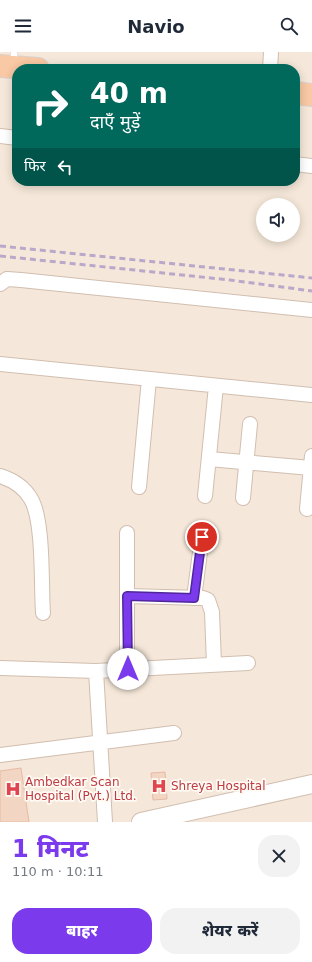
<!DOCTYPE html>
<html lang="hi">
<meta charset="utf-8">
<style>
body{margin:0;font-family:"DejaVu Sans","Noto Sans Devanagari",sans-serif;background:#f2f2f3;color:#1f2937;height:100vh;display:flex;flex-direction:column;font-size:15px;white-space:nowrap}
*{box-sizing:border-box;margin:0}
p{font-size:13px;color:#747a83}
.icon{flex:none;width:22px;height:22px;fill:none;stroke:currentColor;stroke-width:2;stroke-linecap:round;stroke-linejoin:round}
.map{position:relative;height:770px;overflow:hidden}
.sheet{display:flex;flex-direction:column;background:#fff;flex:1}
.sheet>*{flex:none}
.hud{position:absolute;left:12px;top:12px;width:288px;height:122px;border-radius:16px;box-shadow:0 2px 10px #0003;background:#00695c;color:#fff;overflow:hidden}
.buttons{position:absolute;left:256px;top:146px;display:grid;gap:8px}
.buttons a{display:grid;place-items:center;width:44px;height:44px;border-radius:50%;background:#fff;box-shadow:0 2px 10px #0003;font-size:20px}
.pin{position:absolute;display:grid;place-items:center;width:34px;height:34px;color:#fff;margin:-17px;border:2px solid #fff;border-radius:50%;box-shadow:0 1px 4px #0007}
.me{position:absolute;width:44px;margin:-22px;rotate:0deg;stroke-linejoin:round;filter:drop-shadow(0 0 3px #0008)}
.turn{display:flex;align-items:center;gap:14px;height:84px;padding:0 12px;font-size:18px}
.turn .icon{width:52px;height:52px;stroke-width:2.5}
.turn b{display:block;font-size:28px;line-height:34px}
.then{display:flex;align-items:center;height:38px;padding:0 12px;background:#0003;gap:8px;font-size:15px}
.round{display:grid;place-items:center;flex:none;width:42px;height:42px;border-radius:16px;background:#f2f2f3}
.overview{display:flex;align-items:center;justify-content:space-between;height:68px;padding:0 12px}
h1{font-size:24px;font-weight:800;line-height:30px;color:#7c3aed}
.action{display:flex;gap:8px;margin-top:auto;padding:8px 12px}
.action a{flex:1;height:46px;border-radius:16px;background:#7c3aed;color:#fff;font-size:16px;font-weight:800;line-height:46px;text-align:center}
.action a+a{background:#f2f2f3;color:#1f2937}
header{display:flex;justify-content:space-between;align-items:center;height:52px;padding:0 12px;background:#fff;font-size:18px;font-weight:800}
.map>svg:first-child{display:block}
.residential{fill:#f5e8da;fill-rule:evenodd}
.building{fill:#f3d5c3;stroke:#e6bba3}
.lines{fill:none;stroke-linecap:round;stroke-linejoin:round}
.service-casing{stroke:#d1beb0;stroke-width:8}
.minor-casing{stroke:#d1beb0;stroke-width:16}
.tertiary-casing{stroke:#d1beb0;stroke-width:20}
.trunk-casing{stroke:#dad1cd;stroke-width:24}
.service{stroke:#fff;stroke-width:7}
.minor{stroke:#fff;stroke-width:14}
.tertiary{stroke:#fff;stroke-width:18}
.trunk{stroke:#f9c8a4;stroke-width:22}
.rail{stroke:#b9a8c9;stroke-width:3;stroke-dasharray:6 4;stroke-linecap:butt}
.route-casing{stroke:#51269a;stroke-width:10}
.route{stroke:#7c3aed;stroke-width:7}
.labels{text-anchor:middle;stroke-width:3.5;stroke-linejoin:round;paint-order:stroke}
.health-label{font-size:12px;fill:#be3a42;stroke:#fffaf3;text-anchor:start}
</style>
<header><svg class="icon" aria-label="menu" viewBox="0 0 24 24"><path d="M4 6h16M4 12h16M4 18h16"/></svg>Navio<svg class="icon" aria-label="search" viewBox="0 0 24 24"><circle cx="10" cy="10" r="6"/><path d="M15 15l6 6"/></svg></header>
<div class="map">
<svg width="312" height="770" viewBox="0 0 312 770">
<rect width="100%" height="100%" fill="#fdf6ec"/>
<path class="residential" d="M0,0H312V770H0ZM17,17H295V129H17ZM263,153H293V183H263Z"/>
<path class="building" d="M21,716L29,770H0V719Z
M165,720L167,747L153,748L151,721Z"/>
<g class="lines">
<defs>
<path id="service" d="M14,0V14"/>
<path id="minor" d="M270,17L271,0
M0,84L17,86
M295,112L312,114
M0,232L7,227L21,228L312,258
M0,312L312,343
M209,407L311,416
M0,424C13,428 24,435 31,447C44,469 41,533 43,561
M139,435L149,327
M205,444L216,334
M243,446L250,372
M307,457L312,404
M127,481V617
M127,544L203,546L208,548L212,560L214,612
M194,546L202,485
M0,616L96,619L248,611
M96,619L105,770
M0,703L174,681"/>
<path id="tertiary" d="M141,770L312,732"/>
<path id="trunk" d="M0,14L38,17
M295,41L312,43"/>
</defs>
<use href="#service" class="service-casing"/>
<use href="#minor" class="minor-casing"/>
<use href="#tertiary" class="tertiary-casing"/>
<use href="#trunk" class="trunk-casing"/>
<use href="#service" class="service"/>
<use href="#minor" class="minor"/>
<use href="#tertiary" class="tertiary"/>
<use href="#trunk" class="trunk"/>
<path class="rail" d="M0,194L312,226
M0,204L230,228L312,239"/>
</g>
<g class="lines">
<defs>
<path id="route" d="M128,617L127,544L194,546L202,485"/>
</defs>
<use href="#route" class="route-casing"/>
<use href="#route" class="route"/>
</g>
<defs>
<symbol id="hospital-bare" viewBox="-9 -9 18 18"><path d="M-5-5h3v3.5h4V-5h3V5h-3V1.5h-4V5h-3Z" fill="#e0444e" stroke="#fffaf3" stroke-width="2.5" paint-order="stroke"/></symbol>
</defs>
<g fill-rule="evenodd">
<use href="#hospital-bare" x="148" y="723" width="22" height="22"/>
<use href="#hospital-bare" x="2" y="726" width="22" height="22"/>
</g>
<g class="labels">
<g class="health-label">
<text x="25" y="734">Ambedkar Scan<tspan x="25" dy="14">Hospital (Pvt.) Ltd.</tspan></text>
<text x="171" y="738">Shreya Hospital</text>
</g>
</g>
</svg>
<div class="buttons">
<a><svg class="icon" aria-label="sound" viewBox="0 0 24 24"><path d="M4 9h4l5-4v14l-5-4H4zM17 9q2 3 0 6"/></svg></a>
</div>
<div class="pin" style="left:202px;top:485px;background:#d93025"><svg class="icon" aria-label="arrive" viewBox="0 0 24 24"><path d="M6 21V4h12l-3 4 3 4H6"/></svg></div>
<svg class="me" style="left:128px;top:617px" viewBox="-20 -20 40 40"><circle r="19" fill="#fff"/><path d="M0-13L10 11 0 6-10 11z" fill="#7c3aed"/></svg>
<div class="hud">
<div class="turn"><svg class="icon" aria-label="right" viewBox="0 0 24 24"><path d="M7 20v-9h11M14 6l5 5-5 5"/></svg><div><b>40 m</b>दाएँ मुड़ें</div></div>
<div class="then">फिर<svg class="icon" aria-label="left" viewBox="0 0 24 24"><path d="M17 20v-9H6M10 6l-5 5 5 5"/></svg></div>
</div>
</div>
<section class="sheet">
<div class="overview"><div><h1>1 मिनट</h1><p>110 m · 10:11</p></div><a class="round"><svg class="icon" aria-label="close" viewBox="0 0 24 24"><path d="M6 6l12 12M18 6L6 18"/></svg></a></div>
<div class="action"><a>बाहर</a><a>शेयर करें</a></div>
</section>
